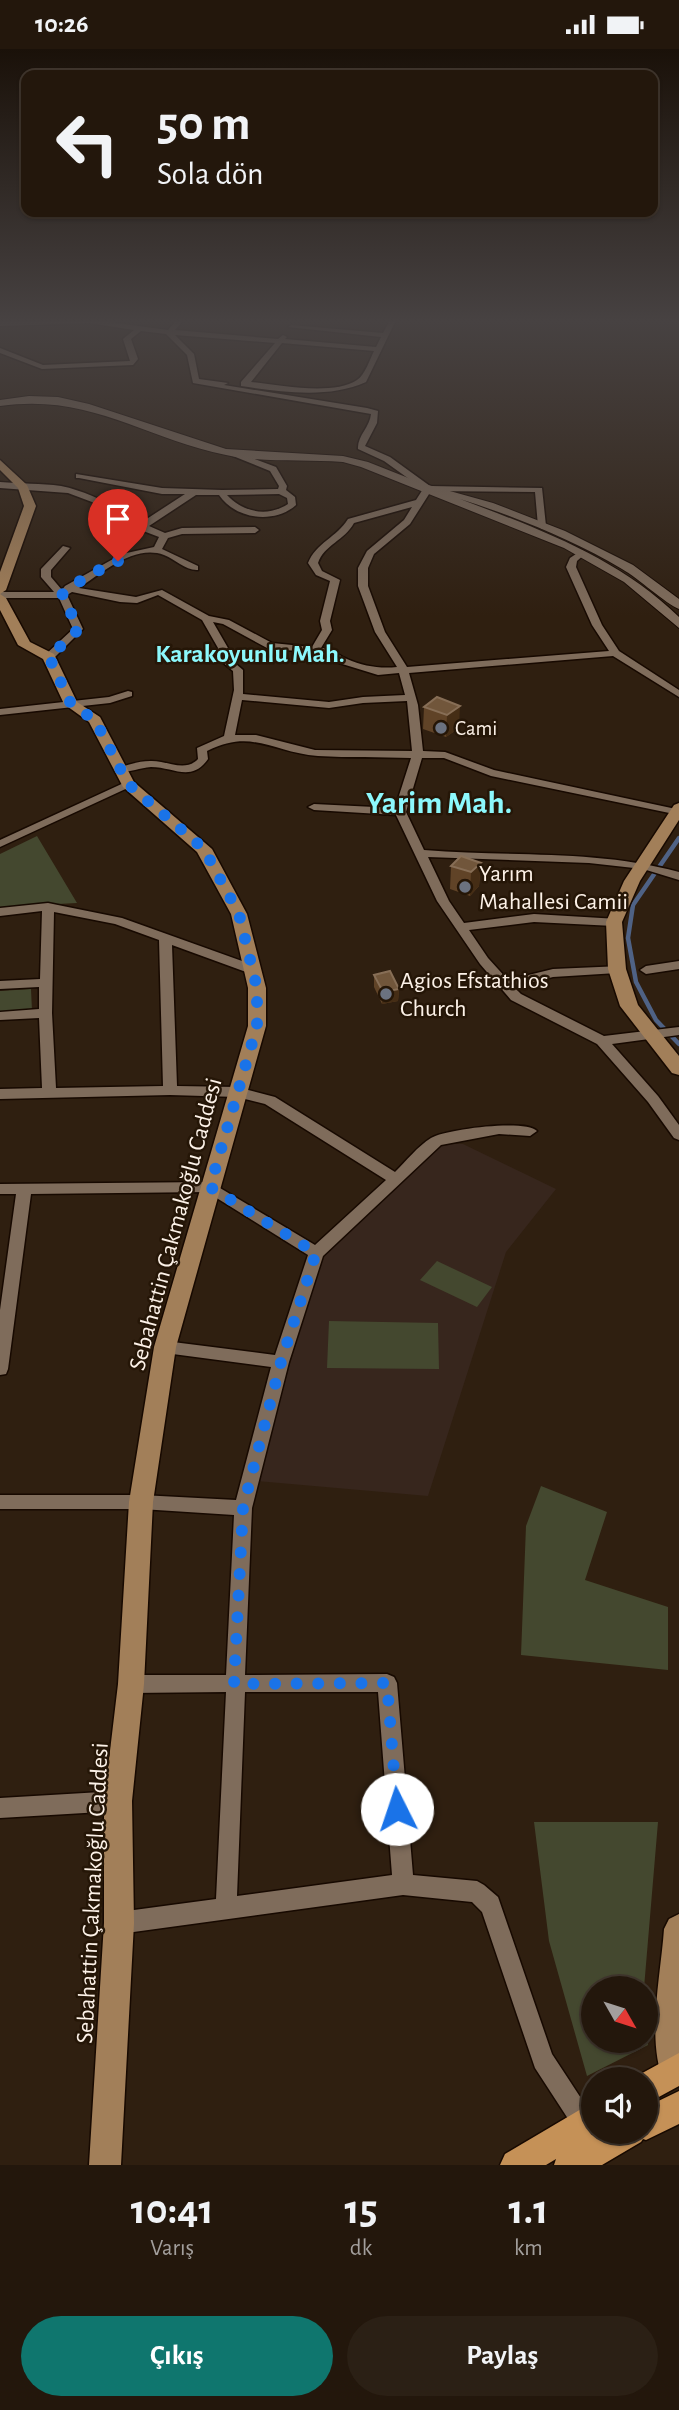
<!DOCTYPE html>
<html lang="tr">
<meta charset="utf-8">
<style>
body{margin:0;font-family:"Alegreya Sans",sans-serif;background:#2b2015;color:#f1f3f6;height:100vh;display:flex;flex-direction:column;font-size:26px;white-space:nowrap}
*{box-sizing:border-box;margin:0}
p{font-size:23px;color:#a39f9d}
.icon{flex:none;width:38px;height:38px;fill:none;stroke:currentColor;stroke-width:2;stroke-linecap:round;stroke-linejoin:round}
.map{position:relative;height:2116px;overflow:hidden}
.side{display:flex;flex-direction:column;background:#23170c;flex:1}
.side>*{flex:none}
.banner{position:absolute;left:21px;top:21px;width:637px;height:147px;border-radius:14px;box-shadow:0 2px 5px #0004,0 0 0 2px #40362d;background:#23170c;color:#f1f3f6;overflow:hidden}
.needle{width:46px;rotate:129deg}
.tools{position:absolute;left:581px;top:1927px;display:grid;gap:14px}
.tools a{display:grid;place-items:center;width:77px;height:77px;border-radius:50%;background:#23170c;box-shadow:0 2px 5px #0004,0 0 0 2px #40362d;font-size:35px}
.pin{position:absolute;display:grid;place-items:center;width:60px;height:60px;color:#fff;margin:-72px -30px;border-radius:50% 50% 50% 0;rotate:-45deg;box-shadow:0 0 7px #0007}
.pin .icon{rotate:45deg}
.me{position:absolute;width:77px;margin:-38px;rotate:356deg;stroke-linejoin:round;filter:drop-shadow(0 0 5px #0008)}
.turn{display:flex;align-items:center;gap:24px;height:147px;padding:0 21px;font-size:32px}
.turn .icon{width:91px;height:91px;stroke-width:2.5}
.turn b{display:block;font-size:49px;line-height:60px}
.eta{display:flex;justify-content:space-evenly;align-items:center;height:119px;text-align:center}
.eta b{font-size:42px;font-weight:600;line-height:49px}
.cta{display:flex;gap:14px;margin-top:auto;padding:14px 21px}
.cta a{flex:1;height:80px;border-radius:42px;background:#0f766e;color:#fff;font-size:28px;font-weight:600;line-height:80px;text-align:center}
.cta a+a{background:#2b2015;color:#f1f3f6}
.status{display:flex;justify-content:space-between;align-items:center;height:49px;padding:0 35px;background:#23170c;direction:ltr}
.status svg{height:19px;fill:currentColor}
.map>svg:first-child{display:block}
.education{fill:#37261d}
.green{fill:#44482f}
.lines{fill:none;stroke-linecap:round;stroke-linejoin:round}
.stream{stroke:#4f6285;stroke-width:4.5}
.minor-casing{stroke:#170900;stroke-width:3}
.tertiary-casing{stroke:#170900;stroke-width:2}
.secondary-casing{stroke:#170900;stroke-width:3}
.primary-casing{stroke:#170900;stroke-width:3}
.minor{fill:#7f6c5b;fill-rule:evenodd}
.tertiary{fill:#7f6c5b;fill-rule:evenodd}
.secondary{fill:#a27f59;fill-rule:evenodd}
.primary{fill:#c59157;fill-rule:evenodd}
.wall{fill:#604327}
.shaded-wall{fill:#452d15}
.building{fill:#71563b;stroke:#876e56;stroke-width:2}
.route{stroke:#1a73e8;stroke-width:12;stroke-dasharray:0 21.6}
.worship-dot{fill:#6b7280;stroke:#251607;stroke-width:2.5}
.labels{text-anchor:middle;stroke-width:5;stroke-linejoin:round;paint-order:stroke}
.far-poi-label{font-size:21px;fill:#fdf2e8;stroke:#251607;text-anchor:start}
.poi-label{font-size:24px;fill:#fdf2e8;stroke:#251607;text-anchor:start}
.street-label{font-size:24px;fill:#fdf2e8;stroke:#251607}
.far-district-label{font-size:26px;font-weight:bold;fill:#8cf8fc;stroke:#251607}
.district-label{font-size:32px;font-weight:bold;fill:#8cf8fc;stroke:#251607}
</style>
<div class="status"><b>10:26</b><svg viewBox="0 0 49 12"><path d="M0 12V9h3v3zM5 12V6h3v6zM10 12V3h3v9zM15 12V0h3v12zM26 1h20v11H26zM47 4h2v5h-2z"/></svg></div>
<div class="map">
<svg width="679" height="2116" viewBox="0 0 679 2116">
<rect width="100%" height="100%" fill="#2f1f10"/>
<path class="education" d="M431,1094L463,1095L556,1140L506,1203L428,1447L257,1432L323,1198Z"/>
<path class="green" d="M37,787L77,854L0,858V805Z
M31,940L32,962L0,964V942Z
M437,1212L492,1238L477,1258L420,1231Z
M329,1272L438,1274L439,1320L327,1319Z
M541,1437L607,1463L585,1531L668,1558V1621L521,1606L526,1477Z
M534,1773H658L644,1939H593V1992H646V1982L648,1996L587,2027L549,1892Z"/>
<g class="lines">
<path class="stream" d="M679,789L633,856L628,889L636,933L656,971L679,995"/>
<defs>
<path id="minor" d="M94,271L168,281L177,271H184L175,281L278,290L283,286L287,288L285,290L376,298L381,288L288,278L291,276L383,284L390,271H396L366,333C329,350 281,343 241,337V333L275,294L175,286L194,305L199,330L228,334L224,336L367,359L378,362L377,374L365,397L390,408L430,437L542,439L546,477L542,480L538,477L535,443L431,442L410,475L374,505L368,519V537L385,583L407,618L609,602L592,576L566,518L570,509L582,501L586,504L577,512L576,518L602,576L619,602L679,641V648L613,607L409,624L418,656L423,702L445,703L494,721L676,760H679V766L491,727L444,709H422L406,763L424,801C510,808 596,800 679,823V831L643,820L589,814L428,808L449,852L464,874L534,865L618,870L620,873L614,877L534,873L469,881L488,909L508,931L553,920L622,917L623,920L622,923L617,924L553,928L514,938L521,945L604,987L679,978V986L612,995L658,1047L679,1076V1091L674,1089L648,1053L597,995L511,951L480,915L437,852L396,766L314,761L308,758L314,755L395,759L411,709C380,708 349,709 318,707C273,704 253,679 207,702L208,710C191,734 174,718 151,718C139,719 128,724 117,723V719C128,716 139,712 150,712C166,711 185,724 198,710L197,699L224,687L234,641L233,622L220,611L218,599L202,571L158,546L137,554L120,553L72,543L67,546L83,580L53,610H45V606L73,580L59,549H0V543H54L41,528V520L63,497L70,499L51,521V528L62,541L65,537L122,505L154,498L159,488L138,480L92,453L68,444L0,439V433C20,435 41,434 61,437C91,443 116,459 142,473L185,445H162L79,429H76V425L162,439L222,441L278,440L279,437L270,422L223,403L230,401L276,418L287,437L286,441L295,448L296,456C275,475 236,471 219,446H196L149,477L165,484L182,479L255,478L259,481L255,484L182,485L168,489L162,500L198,517V521C186,522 175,510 164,506C134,495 102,524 79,539L136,548L162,541L209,567L229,571L272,594L312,598L322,581L320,572L330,532L316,526L308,514C316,494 337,488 348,470L416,451L423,440L384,412L358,400C357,387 370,378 371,365L193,334L187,306L166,285L141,282L131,290L138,310L133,316L42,320L0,304V299L43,316L130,312L123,290L134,281L89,274L0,277V273ZM282,294L374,302C370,310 365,326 357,331C333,347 279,336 251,333ZM279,445L287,449L288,455C268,468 244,464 227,446ZM412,458L404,471L367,502L358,519V537L375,583L397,618C380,620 363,617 347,610C337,606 332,599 321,599L332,581L330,572L340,531L322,522L318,514C324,496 345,491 354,474ZM213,573L223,575L267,599L325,605L339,614L378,626L399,624L405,646L363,648L329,653L243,645V621L230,610L228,599ZM242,651L329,659L363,654L407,652L412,702L315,701L256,686H235Z
M128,642L132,643V647L110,654L0,666V660L109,648Z
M128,732L132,733V737L0,798V791Z
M48,854L122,869L256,917L257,920L256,923H246L172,896L177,1037L237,1038L275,1048L395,1123C406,1112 418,1097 431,1089C446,1080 526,1070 537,1082L530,1087L499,1085L441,1096L323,1207L289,1313L252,1459L245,1626L387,1625L394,1628L397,1634L413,1826L477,1832L484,1836L498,1848L552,2005L592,2066V2082L584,2086L576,2082L535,2019L482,1863L472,1853L403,1846L119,1885L111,1882L108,1874L111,1866L119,1863L216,1850L226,1643L131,1644L124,1641L121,1635L124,1629L131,1626H226L234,1466L141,1460H0V1446H141L236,1451L271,1318L165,1304L159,1302L157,1298L159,1294L165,1292L275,1306L308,1206L207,1143L31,1145L8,1320L6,1325L0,1326V1261L16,1145H0V1135L210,1133L315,1196L386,1131L265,1055L237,1048L170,1046L0,1050V1040L42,1039L39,969L0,971V963L39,960V938L0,940V932L40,930L42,862L0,867V859ZM54,863L115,875L159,891L163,1037L56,1039L52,964ZM245,1643H378L392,1826L237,1847Z
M679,912V920L646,925L640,921L646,917Z
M118,1742L125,1745L128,1752L125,1759L118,1762L0,1769V1749Z"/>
<path id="tertiary" d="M29,347L58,348L89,355L226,400L343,407L368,413L421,434L493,454L565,482L633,516L679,550V560C666,555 638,529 622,520C571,490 516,468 460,450C539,480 617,508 679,568V579L624,533L564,499L361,418L343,413C304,410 264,414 226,406C143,389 90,344 0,357V351Z"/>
<path id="secondary" d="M0,411L27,436L36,457L6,541L0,545V523L24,457L18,439L0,421Z
M0,545L6,549L30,593L54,605L77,653L100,668L134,733L212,800L247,865L266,939V977L176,1298L153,1453L144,1635L132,1752L134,1874L121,2116H89L104,1874V1752L118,1635L129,1453L154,1298L248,977V939L231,865L197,803L123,738L89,673L64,655L43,610L18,596L0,561Z
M679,754V771L640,832L622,873L626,920L638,956L679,1007V1026L672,1024L620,957L608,920L606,873L624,832L674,756Z
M679,1865V2036L675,2038L664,2033C646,1991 661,1925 664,1880L669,1870Z"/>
<path id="primary" d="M679,2004V2037L646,2055V2030H634L635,2028Z
M679,2042V2075L646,2091L643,2090L641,2093L602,2116H554L556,2110L546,2116H500L505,2105L593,2053V2082H646V2058Z"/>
</defs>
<use href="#minor" class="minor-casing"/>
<use href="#tertiary" class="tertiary-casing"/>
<use href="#secondary" class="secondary-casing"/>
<use href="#primary" class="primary-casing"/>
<use href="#minor" class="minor"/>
<use href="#tertiary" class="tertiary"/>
<use href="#secondary" class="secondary"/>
<use href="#primary" class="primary"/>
</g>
<path class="wall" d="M437,648L459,679L446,688L423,680L424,658Z
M481,814L479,837L470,847L450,840L451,817Z
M374,926L399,940L398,952L382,955L374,938Z"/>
<path class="shaded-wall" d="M460,657L459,679L446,688L447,666Z
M481,814L479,837L470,847L471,823Z
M399,940L398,952L382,955L383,943Z"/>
<path class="building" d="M437,648L460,657L447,666L424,658Z
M461,807L481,814L471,823L451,817Z
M390,922L399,940L383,943L374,926Z"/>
<linearGradient id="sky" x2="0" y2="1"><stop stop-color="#1a1109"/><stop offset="0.48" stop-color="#474242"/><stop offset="1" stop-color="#474242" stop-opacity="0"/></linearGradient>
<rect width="679" height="567" fill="url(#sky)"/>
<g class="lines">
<path class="route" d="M118,512C106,517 70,536 62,546L79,580L49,608L71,655L95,671L128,735L204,800L239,865L257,939V977L210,1138L316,1204L281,1313L243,1459L234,1635L387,1634L397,1760"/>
</g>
<g class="worship-dot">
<circle cx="441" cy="679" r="7"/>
<circle cx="465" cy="838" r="7"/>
<circle cx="386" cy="945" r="7"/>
</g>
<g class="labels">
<g class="far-poi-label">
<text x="455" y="686">Cami</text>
</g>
<g class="poi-label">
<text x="479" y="832">Yarım<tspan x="479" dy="28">Mahallesi Camii</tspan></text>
<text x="400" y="939">Agios Efstathios<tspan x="400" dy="28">Church</tspan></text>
</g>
<g class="street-label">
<text transform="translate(175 1175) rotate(-75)" y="8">Sebahattin Çakmakoğlu Caddesi</text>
<text transform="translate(92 1844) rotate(-87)" y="8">Sebahattin Çakmakoğlu Caddesi</text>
</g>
<g class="far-district-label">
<text x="250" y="613">Karakoyunlu Mah.</text>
</g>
<g class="district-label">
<text x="439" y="764">Yarim Mah.</text>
</g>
</g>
</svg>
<div class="tools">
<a><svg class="needle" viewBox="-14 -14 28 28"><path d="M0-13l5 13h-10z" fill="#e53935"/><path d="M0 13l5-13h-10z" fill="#a39f9d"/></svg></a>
<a><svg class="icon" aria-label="sound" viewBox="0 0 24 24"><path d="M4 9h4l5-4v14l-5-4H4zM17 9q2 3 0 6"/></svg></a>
</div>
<div class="pin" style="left:118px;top:512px;background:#d93025"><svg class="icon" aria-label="arrive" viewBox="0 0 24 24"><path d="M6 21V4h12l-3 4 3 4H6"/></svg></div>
<svg class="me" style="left:397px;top:1760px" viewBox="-20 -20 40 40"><circle r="19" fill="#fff"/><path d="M0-13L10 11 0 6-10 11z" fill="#1a73e8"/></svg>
<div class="banner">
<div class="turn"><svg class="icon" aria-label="left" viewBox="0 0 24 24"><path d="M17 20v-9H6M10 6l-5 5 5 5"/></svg><div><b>50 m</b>Sola dön</div></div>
</div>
</div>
<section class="side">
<div class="eta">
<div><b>10:41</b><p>Varış</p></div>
<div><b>15</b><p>dk</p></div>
<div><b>1.1</b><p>km</p></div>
</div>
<div class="cta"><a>Çıkış</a><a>Paylaş</a></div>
</section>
